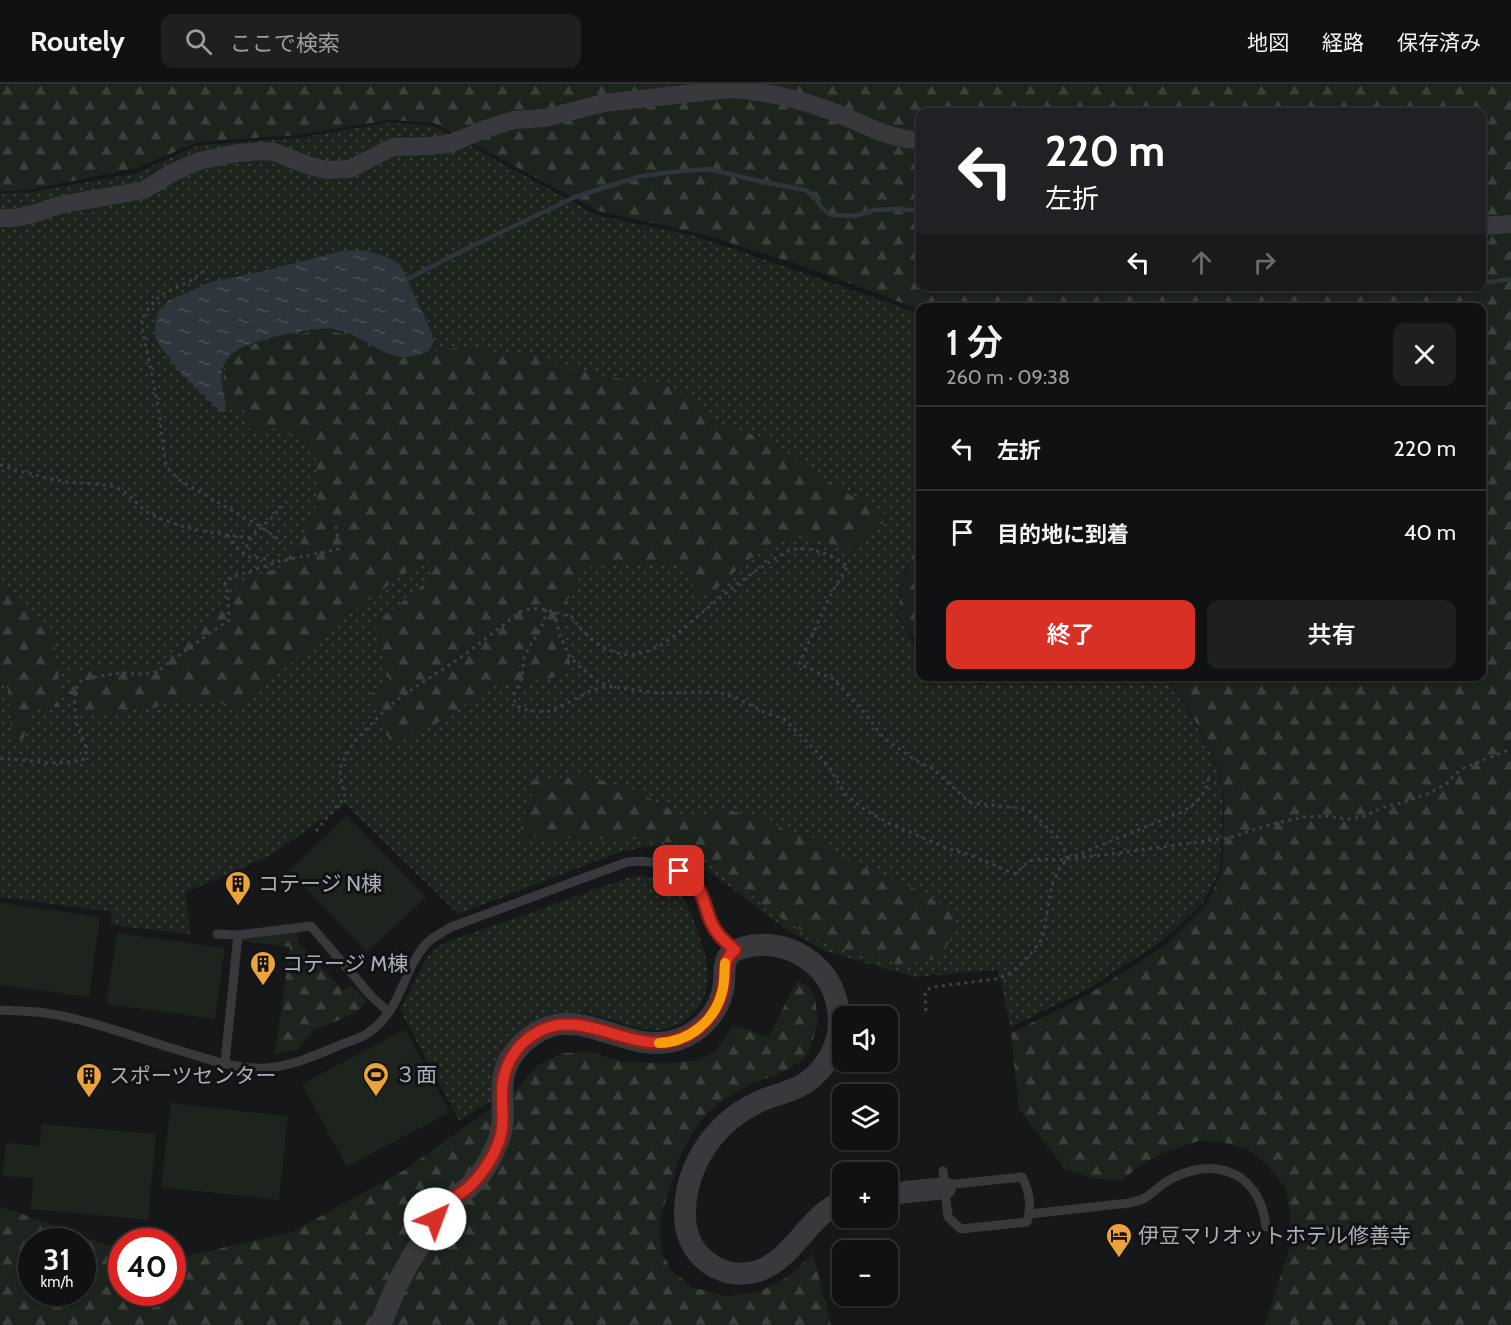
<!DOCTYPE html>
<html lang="ja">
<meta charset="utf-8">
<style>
body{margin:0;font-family:Cabin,"Noto Sans JP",sans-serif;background:#1e1f20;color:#f1f3f6;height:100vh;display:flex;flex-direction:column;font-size:22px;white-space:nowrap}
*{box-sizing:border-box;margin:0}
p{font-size:20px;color:#9c9d9f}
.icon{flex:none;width:33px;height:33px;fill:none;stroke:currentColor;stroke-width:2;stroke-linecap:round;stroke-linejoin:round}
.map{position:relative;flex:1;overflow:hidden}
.panel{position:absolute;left:916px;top:219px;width:570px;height:378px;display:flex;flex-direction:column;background:#101112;border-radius:12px;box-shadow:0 2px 4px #0004,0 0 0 2px #303132}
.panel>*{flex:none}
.hud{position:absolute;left:916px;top:24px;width:570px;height:183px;border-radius:12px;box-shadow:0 2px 4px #0004,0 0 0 2px #303132;background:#202124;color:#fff;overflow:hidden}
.controls{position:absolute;left:832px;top:922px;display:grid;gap:12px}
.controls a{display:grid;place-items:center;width:66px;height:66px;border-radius:12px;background:#101112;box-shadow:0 2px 4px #0004,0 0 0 2px #303132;font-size:30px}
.speed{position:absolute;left:18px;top:1144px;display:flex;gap:12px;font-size:30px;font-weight:700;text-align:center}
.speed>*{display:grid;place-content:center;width:78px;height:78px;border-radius:50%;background:#101112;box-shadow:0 2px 4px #0004,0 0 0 2px #303132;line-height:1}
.speed small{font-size:15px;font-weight:400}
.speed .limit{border:9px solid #d22;background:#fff;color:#111}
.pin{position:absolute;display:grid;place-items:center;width:51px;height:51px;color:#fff;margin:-26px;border-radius:12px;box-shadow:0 3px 9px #0006}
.me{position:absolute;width:66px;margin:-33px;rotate:43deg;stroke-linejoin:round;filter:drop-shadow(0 0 4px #0008)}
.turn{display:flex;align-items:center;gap:21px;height:126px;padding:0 30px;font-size:27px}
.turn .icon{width:78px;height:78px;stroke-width:2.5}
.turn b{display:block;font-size:42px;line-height:51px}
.lanes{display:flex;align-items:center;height:57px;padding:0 30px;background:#0003;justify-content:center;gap:30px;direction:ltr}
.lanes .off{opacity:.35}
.round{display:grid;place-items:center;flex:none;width:63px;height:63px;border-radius:12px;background:#1e1f20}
.summary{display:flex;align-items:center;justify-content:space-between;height:102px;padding:0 30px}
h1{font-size:36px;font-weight:600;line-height:45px}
.primary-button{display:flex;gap:12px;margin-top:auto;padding:12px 30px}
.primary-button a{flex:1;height:69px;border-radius:12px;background:#d93025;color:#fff;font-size:24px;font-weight:600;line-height:69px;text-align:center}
.primary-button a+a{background:#1e1f20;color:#f1f3f6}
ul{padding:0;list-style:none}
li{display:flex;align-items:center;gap:18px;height:84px;padding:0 30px;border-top:2px solid #303132}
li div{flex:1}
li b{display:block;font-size:22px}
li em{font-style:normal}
header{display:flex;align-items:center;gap:36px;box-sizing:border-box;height:84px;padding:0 30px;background:#101112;border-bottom:2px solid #303132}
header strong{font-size:28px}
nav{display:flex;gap:33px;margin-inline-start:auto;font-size:21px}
.search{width:420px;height:54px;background:#1e1f20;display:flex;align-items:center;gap:15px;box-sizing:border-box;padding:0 21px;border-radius:12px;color:#9c9d9f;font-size:22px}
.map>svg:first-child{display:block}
.grass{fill:url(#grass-dots)}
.forest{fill:url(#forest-firs);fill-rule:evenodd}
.park{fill:#1d231d}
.water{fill:url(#water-ripples)}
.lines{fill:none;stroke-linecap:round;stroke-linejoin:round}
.stream{stroke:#2d363c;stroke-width:4.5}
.path{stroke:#3e4044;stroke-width:3;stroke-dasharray:3 4.5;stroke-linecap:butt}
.service{stroke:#38393d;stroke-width:9}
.minor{stroke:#38393d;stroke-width:18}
.tertiary{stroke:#38393d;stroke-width:22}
.route-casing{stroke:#8d1f18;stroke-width:15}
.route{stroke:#d93025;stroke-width:10}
.slow{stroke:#f59e0b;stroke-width:10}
.labels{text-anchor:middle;stroke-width:6;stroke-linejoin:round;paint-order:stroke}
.poi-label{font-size:21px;fill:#a9afb8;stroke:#111213;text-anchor:start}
</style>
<header>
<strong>Routely</strong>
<div class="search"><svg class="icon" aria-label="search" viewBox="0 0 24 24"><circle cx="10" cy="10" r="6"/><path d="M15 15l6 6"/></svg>ここで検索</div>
<nav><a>地図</a><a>経路</a><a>保存済み</a></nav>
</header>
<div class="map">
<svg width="1511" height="1241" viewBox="0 0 1511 1241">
<defs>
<pattern id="grass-dots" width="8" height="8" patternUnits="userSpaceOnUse" patternTransform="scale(1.5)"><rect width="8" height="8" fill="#1d231d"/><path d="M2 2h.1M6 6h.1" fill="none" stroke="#3b403c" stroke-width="1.8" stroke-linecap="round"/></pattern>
<pattern id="forest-firs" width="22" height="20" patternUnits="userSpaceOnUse" patternTransform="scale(1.5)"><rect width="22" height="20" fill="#1d231d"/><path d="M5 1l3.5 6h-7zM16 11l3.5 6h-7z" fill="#3b403c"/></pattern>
<pattern id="water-ripples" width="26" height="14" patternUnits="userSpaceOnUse" patternTransform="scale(1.5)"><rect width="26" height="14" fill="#2d363c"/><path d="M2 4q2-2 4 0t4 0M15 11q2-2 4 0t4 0" fill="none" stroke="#495156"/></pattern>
</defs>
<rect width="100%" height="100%" fill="#161718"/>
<path class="grass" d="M390,38L434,42L597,131L699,153L921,230V450L904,489L896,530L921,570V592L960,593L979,601L1017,592L1166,593L1188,626L1212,669L1219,692L1223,718L1220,787L1203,819L1161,858L1083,908L1010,943L998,886L914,893L826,867L786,845L718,794L673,767L660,762L644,763L623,767L458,830L345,720L268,773L186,808L190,850L110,841L112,828L0,813V110L30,108L137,89L198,61L298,54Z
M642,791C685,806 685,812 700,853C711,885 714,918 682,938C674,943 665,946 656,946C633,946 611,934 589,930C572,927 542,932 528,942C514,950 494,978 492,994C491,1001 493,1009 493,1016L459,1037L400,926L427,873L442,860L455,855L630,793Z"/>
<path class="forest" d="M0,0H1511V1241H1265L1293,1153L1286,1105L1269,1083L1246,1064L1222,1058L1198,1057L1161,1070L1139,1082L1121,1097L1091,1094L1065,1085L1019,1025L1011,949L1084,913L1166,861L1207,819L1222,788L1224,718L1220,692L1212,668L1189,626L1167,593L1482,592V224H921V226L800,181L702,150L598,127L434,39L390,36L299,51L198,58L137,84L29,106L0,108ZM921,28H1482V202H921Z
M330,247L343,250L383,269L403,274L423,270L429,268L457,264L535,271L568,283L607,293L644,298L666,299L686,312L699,325L724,341L763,354L788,370L837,404L892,433L862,452L856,467C838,463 820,454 801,453C794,453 785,456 778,459C751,470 732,490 711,511H699L691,497L675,480L584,483L561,529L571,585L549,595L490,603L447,634L392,661L368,612L389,596L374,539L416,508L432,489L427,472L330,545L239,623L210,617L180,615L153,624L73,633L69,600L72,591L80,587L102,584L157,582L177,565L192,548L220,527L231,508L238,499L248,494L281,483L301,457L317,420L318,396L315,369C303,358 289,344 271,345C263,345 261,348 251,347L243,336L245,325L227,318C224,308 222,296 225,285C228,274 240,265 251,261C272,254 308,248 330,247Z
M921,451V565L897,531L905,489Z
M0,502C20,514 43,530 52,554C59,572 59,603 60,623H46L30,630L23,656L12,659L8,604L0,598Z
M586,692L630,704L691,736L718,724L764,734L794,751L812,753L849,777L915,805L951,826L957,841L947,862L936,875L898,881L883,875L862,872L829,861L786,838L757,816L693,763L651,755L518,754L532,710L524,696Z
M297,847L298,858L343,906L351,902L367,917L360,925L349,932L314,946L297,966L275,970L290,863L242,857V853Z
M797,896L809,903L815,914L818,937L812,959L804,976L779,990L751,1000L725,1015L707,1029L691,1052L680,1072L660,1135V1151L663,1170L671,1186L692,1203L726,1212L758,1208L788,1193L813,1169L831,1241H0V1122L121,1166L122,1209H172L173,1175L292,1148L403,1087L514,1008L537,982L561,969L593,968L623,978L670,979L698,976L716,967L734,941L768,954ZM32,1158H82V1209H32Z"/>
<path class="park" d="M347,731L426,813L367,868L289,787Z
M0,819L100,833L89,913L0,901Z
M117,849L225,864L215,935L106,920Z
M405,945L450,1028L347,1083L302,1000Z
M171,1019L288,1032L279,1116L161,1103Z
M42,1040L156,1050L148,1136L31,1125L33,1094L3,1092L6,1059L39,1062Z"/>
<path class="water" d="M361,166C375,169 388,172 400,180L432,249L433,259L429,267C421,270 410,274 402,273C378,270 359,249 334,245C316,242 254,256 239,265C231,269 224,278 222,286C219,301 227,314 225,328H221L178,286L159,260L155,253V242L158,227L168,217L211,198L259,188L343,167Z"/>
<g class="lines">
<path class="stream" d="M407,195L468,164L575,113L641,92L673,88L708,85L763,98L805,106L813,111L822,124L831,131L855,132L874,126L900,125L921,127
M1482,199L1511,195
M1232,202L1249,205L1275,202"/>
<path class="path" d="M204,187L190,197L161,211L150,222L142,235L143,248L159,326L165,378L170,387L179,396L261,443L282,458
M0,381C22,388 44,394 67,398C84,400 100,398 117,404C130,409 137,422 149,429C178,445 218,450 251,454
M228,451C234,459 240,471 250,473C256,474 261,473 266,475L268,480
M243,470L251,454L287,418
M546,525C545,530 545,535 543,539C539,550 530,560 525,572C522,579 524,587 521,595C520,600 515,606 514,612C512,627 537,629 548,627C570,622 583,605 608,603
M554,528L560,552L570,573L580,583L599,598L612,603L657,609L718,608L737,614L766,629L784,635L818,669L829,683L845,710L865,726L889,739L949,765L970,771L1016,790L1025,780L1034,775L1059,776L1096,772L1228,754L1272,740L1304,733L1324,732L1348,735L1362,733L1387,722L1405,718L1430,709L1447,699L1457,689L1464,684L1511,665
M0,674L50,679L82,677C85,672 87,669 86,664C85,658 81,652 79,647C75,633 71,608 81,597C84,593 120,589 126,589C137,590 148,591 158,587L189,564L229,536L228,510L225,500L227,495L280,477L336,466L339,464L335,437
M316,747L345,713L340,691L341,680L355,657L383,628L402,612L463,572L520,528C539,520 553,529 572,533C575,539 579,543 584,548C611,575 638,578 670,555C700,531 729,505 760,484C772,477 783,467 797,465C816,463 833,473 848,482L831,510L799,580L833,595L862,626L883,653L915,676L933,685L967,716L972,719L1019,724L1031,728L1058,754L1064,764L1067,775
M926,927L925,909L931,903L996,895C1014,891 1031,871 1041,856L1043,851L1052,800L1059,786L1067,775L1182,728C1196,720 1210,707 1208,690"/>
<path class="service" d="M217,850L238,851L311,842L372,913L389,928
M0,926C15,927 30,927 45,929C86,935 129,951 168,963C196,971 224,982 252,984C283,986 312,973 340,961C348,958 357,955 365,951C403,927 400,891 425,861C432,853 442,849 451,843L627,778C661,774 692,786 705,819C714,842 714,849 735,866
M225,979L238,851
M943,1087L948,1133L961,1145L1027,1138C1032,1122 1030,1108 1022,1093L945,1101
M1029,1130L1129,1119C1134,1118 1138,1117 1143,1115C1151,1111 1158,1103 1166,1098C1189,1084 1217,1078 1241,1094C1257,1106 1264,1123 1266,1143"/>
<path class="minor" d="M0,134H14L33,130L60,121L144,106L174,88L199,77L238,69L261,67L274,68L310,82L327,86L350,85L393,63L431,62L452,59L485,45L514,36L545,34L604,19L730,5C762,7 795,14 825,25C858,36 886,55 921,57
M1482,142L1511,140"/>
<path class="tertiary" d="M888,1110L945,1104
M380,1241C387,1226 392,1210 400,1195C406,1182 414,1170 422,1158C427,1149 432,1139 438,1131C447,1119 459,1112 470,1102C482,1091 491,1075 497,1060C513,1025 487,995 521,961C570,911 617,967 668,958C698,953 721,928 724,899C725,891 723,882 727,875C730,868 735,866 742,864C770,855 801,865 821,887C833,901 839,919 839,938C839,959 829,979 813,993C799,1006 780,1009 763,1016C718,1035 687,1077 685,1126C684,1148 692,1168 710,1180C724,1190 742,1192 758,1187C795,1174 807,1132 843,1117"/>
</g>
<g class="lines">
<defs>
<path id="route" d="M435,1135C440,1128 446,1120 453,1115C459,1110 466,1106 471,1101C484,1088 497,1068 501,1050C504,1038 502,1026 502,1014C501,992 509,971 525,957C578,911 632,979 686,952C707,942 721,922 724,899C726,886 723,875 735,866C726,859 717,851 712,840C707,830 706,819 700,808C694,800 687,794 679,787"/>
</defs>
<use href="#route" class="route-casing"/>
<use href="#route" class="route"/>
<path class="slow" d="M659,959C689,958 715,937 722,908C725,899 724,889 725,879"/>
</g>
<defs>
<symbol id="building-pin" viewBox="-11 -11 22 30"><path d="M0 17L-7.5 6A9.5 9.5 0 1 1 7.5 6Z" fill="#eca33b" stroke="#111213"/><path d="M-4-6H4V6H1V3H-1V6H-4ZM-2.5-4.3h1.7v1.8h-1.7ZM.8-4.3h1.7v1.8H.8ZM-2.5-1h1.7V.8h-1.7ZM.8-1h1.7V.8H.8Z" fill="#111"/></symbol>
<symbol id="stadium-pin" viewBox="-11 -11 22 30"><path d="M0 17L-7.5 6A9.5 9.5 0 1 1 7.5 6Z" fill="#eca33b" stroke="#111213"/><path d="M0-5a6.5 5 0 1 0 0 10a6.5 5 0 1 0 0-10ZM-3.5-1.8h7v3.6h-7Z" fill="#111"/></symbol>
<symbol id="hotel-pin" viewBox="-11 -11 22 30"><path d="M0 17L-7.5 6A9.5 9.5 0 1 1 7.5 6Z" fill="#eca33b" stroke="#111213"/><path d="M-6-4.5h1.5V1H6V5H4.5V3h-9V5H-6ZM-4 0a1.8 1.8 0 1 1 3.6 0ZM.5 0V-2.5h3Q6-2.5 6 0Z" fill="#111"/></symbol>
</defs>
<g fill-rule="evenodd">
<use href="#building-pin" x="223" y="785" width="30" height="40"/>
<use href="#building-pin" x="248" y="865" width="30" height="40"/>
<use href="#stadium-pin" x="361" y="976" width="30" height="40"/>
<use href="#building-pin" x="74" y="977" width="30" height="40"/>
<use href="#hotel-pin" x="1104" y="1137" width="30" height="40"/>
</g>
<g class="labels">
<g class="poi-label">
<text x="258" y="807">コテージ N棟</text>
<text x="282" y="887">コテージ M棟</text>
<text x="395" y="998">３面</text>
<text x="109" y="999">スポーツセンター</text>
<text x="1138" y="1159">伊豆マリオットホテル修善寺</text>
</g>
</g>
</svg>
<div class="controls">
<a><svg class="icon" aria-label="sound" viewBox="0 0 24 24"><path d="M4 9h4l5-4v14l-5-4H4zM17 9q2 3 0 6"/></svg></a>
<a><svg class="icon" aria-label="layers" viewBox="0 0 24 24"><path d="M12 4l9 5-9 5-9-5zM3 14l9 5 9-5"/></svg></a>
<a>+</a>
<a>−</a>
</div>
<div class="speed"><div>31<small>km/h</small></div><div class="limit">40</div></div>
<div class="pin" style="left:679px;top:787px;background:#d93025"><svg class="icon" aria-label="arrive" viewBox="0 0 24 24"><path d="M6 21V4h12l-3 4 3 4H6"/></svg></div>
<svg class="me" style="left:435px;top:1135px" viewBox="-20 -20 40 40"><circle r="19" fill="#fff"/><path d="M0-13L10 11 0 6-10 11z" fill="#d93025"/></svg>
<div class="hud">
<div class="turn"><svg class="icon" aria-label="left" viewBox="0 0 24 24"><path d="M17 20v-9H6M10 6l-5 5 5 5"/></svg><div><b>220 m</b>左折</div></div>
<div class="lanes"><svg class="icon" aria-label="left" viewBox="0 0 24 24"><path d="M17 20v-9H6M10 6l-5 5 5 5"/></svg><svg class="icon off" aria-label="ahead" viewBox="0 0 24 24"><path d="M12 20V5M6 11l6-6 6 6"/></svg><svg class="icon off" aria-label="right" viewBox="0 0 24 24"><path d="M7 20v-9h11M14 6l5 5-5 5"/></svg></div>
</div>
<section class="panel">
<div class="summary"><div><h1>1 分</h1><p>260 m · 09:38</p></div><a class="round"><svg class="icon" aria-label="close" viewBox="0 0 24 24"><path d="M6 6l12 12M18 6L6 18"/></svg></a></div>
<ul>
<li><svg class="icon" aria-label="left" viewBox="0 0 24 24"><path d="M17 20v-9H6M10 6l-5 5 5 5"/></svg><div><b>左折</b></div><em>220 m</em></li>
<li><svg class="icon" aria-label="arrive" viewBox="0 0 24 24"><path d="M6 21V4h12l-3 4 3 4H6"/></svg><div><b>目的地に到着</b></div><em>40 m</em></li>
</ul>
<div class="primary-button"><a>終了</a><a>共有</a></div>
</section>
</div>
